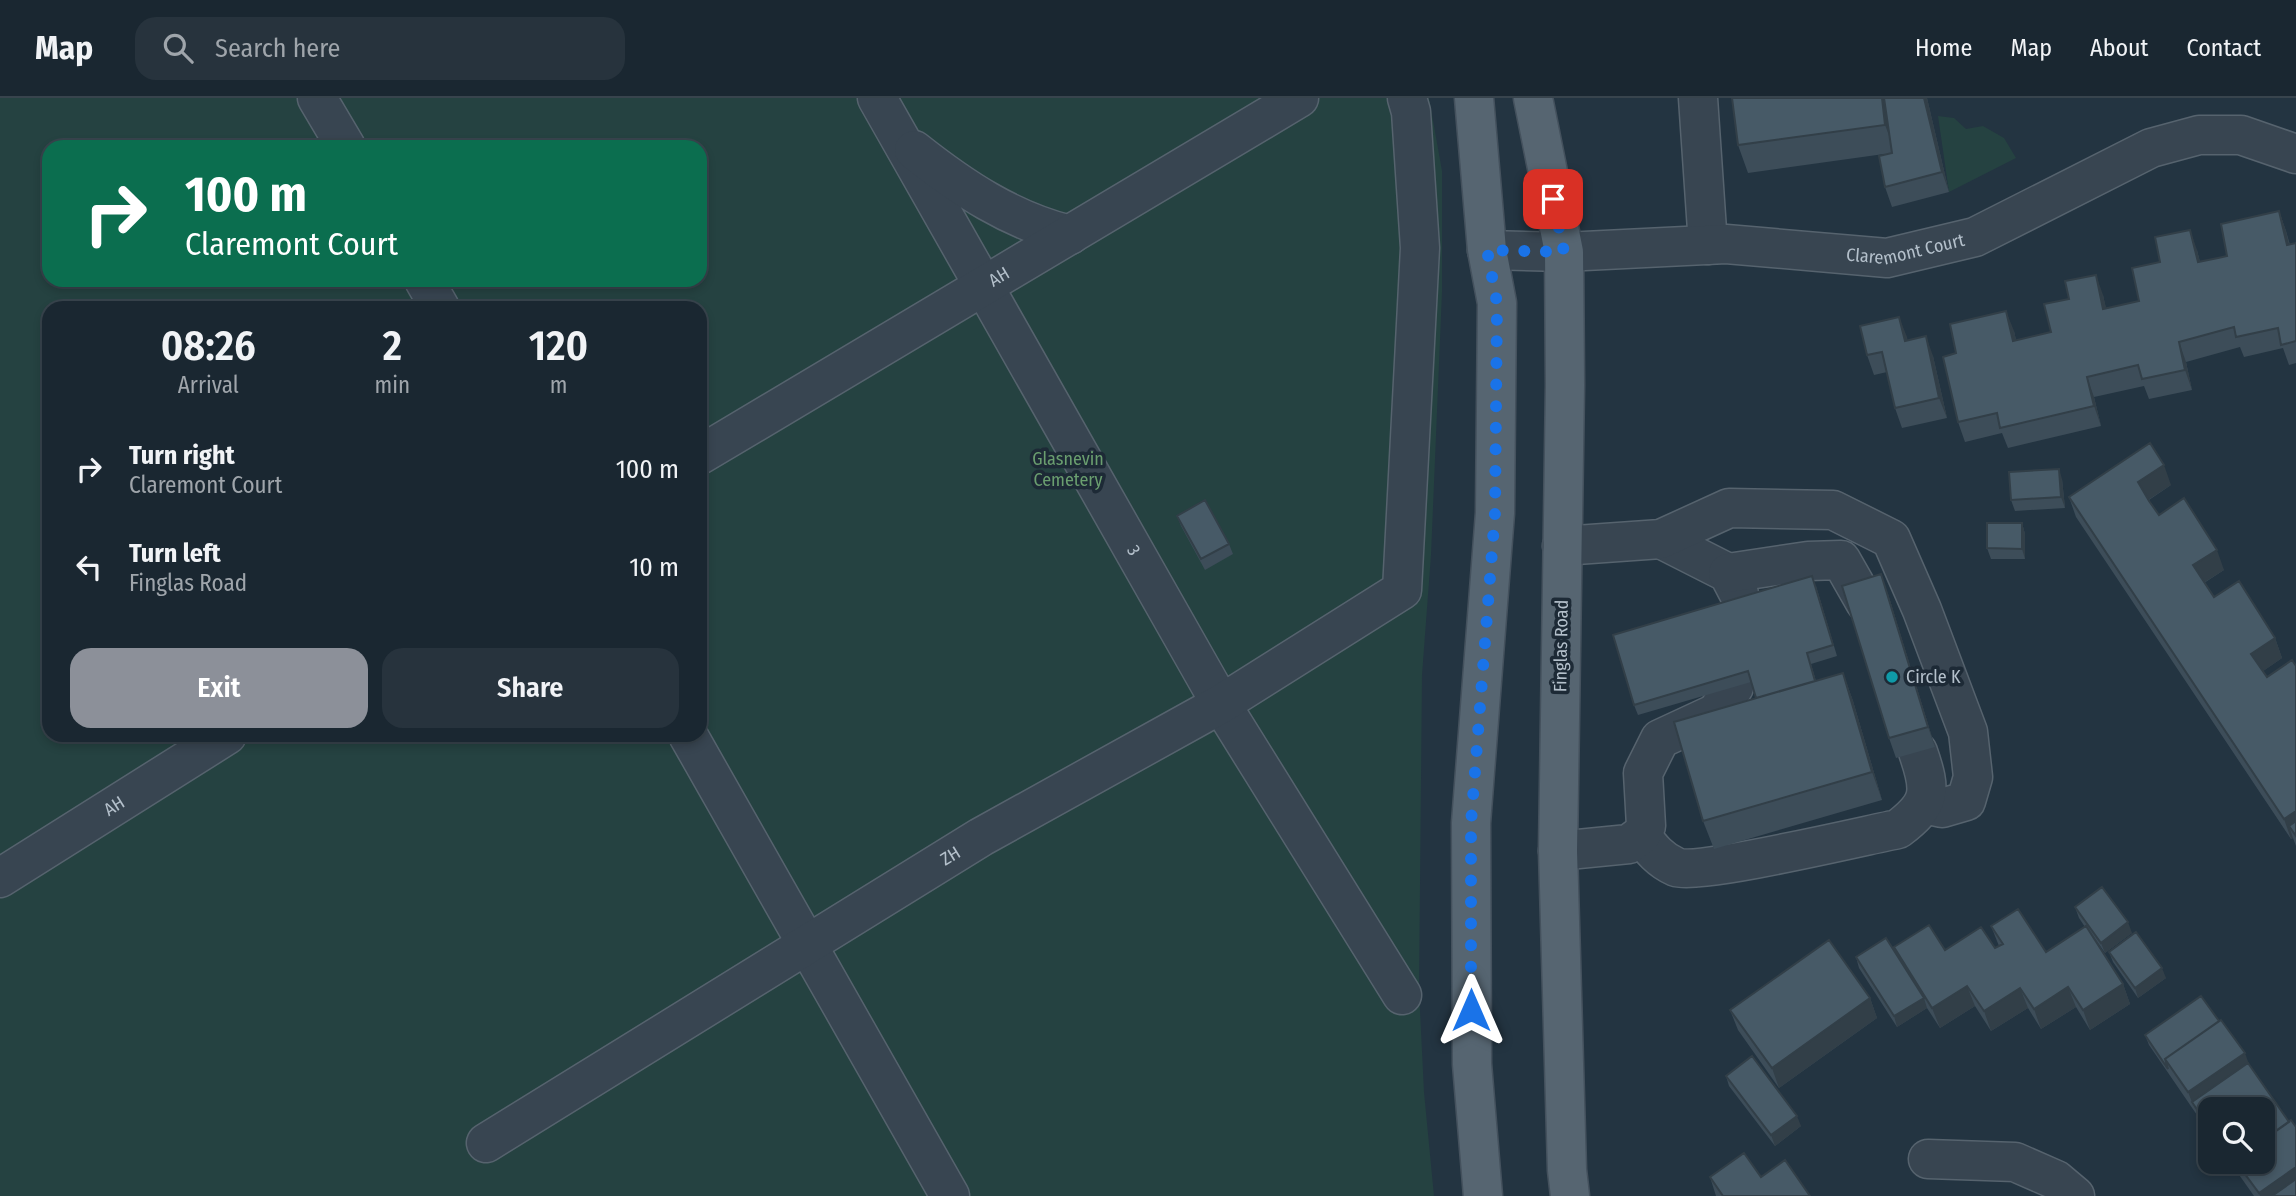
<!DOCTYPE html>
<style>
body{margin:0;font-family:"Fira Sans Condensed",sans-serif;background:#27333d;color:#f1f3f6;height:100vh;display:flex;flex-direction:column;font-size:26px;white-space:nowrap}
*{box-sizing:border-box;margin:0}
p{font-size:23px;color:#9fa5ab}
.icon{flex:none;width:38px;height:38px;fill:none;stroke:currentColor;stroke-width:2;stroke-linecap:round;stroke-linejoin:round}
.map{position:relative;flex:1;overflow:hidden}
.sheet{position:absolute;left:42px;top:203px;width:665px;height:441px;display:flex;flex-direction:column;background:#1a2731;border-radius:21px;box-shadow:0 4px 10px #0003,0 0 0 2px #38444d}
.sheet>*{flex:none}
.hud{position:absolute;left:42px;top:42px;width:665px;height:147px;border-radius:21px;box-shadow:0 4px 10px #0003,0 0 0 2px #38444d;background:#0b6e4f;color:#fff;overflow:hidden}
.tools{position:absolute;left:2198px;top:999px;display:grid;gap:14px}
.tools a{display:grid;place-items:center;width:77px;height:77px;border-radius:14px;background:#1a2731;box-shadow:0 4px 10px #0003,0 0 0 2px #38444d;font-size:35px}
.pin{position:absolute;display:grid;place-items:center;width:60px;height:60px;color:#fff;margin:-30px;border-radius:14px;box-shadow:0 4px 10px #0006}
.me{position:absolute;width:77px;margin:-38px;rotate:0deg;stroke-linejoin:round;filter:drop-shadow(0 0 5px #0008)}
.turn{display:flex;align-items:center;gap:24px;height:147px;padding:0 28px;font-size:32px}
.turn .icon{width:91px;height:91px;stroke-width:2.5}
.turn b{display:block;font-size:49px;line-height:60px}
.eta{display:flex;justify-content:space-evenly;align-items:center;height:119px;text-align:center}
.eta b{font-size:42px;font-weight:600;line-height:49px}
.primary-button{display:flex;gap:14px;margin-top:auto;padding:14px 28px}
.primary-button a{flex:1;height:80px;border-radius:21px;background:#8c9099;color:#fff;font-size:28px;font-weight:600;line-height:80px;text-align:center}
.primary-button a+a{background:#27333d;color:#f1f3f6}
ul{padding:0;list-style:none}
li{display:flex;align-items:center;gap:21px;height:98px;padding:0 28px}
li div{flex:1}
li b{display:block;font-size:26px}
li em{font-style:normal}
header{display:flex;align-items:center;gap:42px;box-sizing:border-box;height:98px;padding:0 35px;background:#1a2731;border-bottom:2px solid #38444d}
header strong{font-size:33px}
nav{display:flex;gap:38px;margin-inline-start:auto;font-size:24px}
.search{width:490px;height:63px;background:#27333d;display:flex;align-items:center;gap:18px;box-sizing:border-box;padding:0 24px;border-radius:21px;color:#9fa5ab;font-size:26px}
.map>svg:first-child{display:block}
.green{fill:#254241;fill-rule:evenodd}
.lines{fill:none;stroke-linecap:round;stroke-linejoin:round}
.minor-casing{stroke:#56636e;stroke-width:41}
.major-casing{stroke:#44515d;stroke-width:41}
.minor{stroke:#384551;stroke-width:38}
.major{stroke:#566571;stroke-width:38}
.wall{fill:#3d4d59}
.shaded-wall{fill:#323f48}
.building{fill:#475a67;stroke:#323f48;stroke-width:2}
.route{stroke:#1a73e8;stroke-width:12;stroke-dasharray:0 21.6}
.culture-dot{fill:#0f9aa8;stroke:#1d2a36;stroke-width:2.5}
.labels{text-anchor:middle;stroke-width:7;stroke-linejoin:round;paint-order:stroke}
.street-label{font-size:18px;fill:#b4c0cb;stroke:#1d2a36}
.park-label{font-size:18px;fill:#6a9e6f;stroke:#1d2a36}
.poi-label{font-size:18px;fill:#b4c0cb;stroke:#1d2a36;text-anchor:start}
</style>
<header>
<strong>Map</strong>
<div class="search"><svg class="icon" aria-label="search" viewBox="0 0 24 24"><circle cx="10" cy="10" r="6"/><path d="M15 15l6 6"/></svg>Search here</div>
<nav><a>Home</a><a>Map</a><a>About</a><a>Contact</a></nav>
</header>
<div class="map">
<svg width="2296" height="1098" viewBox="0 0 2296 1098">
<rect width="100%" height="100%" fill="#233441"/>
<path class="green" d="M0,0H1429L1442,73V194L1431,457L1422,577L1419,892L1424,994L1434,1098H0ZM49,49H700V182H49ZM49,210H700V637H49Z
M1938,18L1954,20L1966,31L1983,28L2004,40L2016,60L1949,94Z"/>
<g class="lines">
<defs>
<g id="minor">
<path d="M317,0L346,49"/>
<path id="s1" d="M877,0L1221,606L1402,897"/>
<path d="M1698,0L1708,147"/>
<path d="M914,52C962,90 1010,122 1070,137"/>
<path id="s2" d="M1487,152L1564,154L1726,146L1887,160L1975,139L2151,50L2199,37H2241L2296,56"/>
<path d="M424,182L440,210"/>
<path id="s3" d="M700,357L1299,0"/>
<path d="M1661,441L1728,475L1739,496"/>
<path d="M1562,448L1661,441L1729,410L1833,412L1891,441L1922,512L1968,634L1973,679L1966,703L1942,710L1924,706"/>
<path d="M1728,475L1808,463L1841,462L1865,504"/>
<path d="M688,637L950,1098"/>
<path d="M1641,737C1651,751 1660,762 1676,769C1699,777 1863,738 1898,731C1931,706 1932,694 1918,654"/>
<path d="M1558,753L1629,746L1641,737L1646,728L1643,675L1660,641L1716,615L1734,589"/>
<path id="s4" d="M0,780L227,637"/>
<path id="s5" d="M486,1045L981,739L1221,606L1402,492L1420,150L1411,14L1407,0"/>
<path d="M1928,1061L2015,1064L2056,1082L2075,1098"/>
</g>
<path id="major" d="M1474,0L1487,152L1497,205L1495,415L1471,725L1472,966L1483,1098
M1533,0L1564,154L1565,287L1558,753L1567,1072L1570,1098"/>
</defs>
<use href="#minor" class="minor-casing"/>
<use href="#major" class="major-casing"/>
<use href="#minor" class="minor"/>
<use href="#major" class="major"/>
</g>
<path class="wall" d="M1927,0L1949,94L1892,109L1885,89L1884,56L1748,75L1738,47Z
M2279,113L2286,133L2290,147L2296,145V265L2289,267L2283,250L2244,259L2240,249L2186,264L2192,292L2149,301L2144,288L2094,299L2101,328L2008,350L2002,335L1965,344L1958,324L1956,255L2014,233L2016,242L2051,234L2103,197L2106,211L2139,203L2160,164L2197,152L2200,164L2227,158Z
M1907,242L1933,258L1947,320L1902,330L1895,310L1887,274L1874,277L1867,257Z
M2062,381L2065,410L2015,413L2011,402Z
M2171,387L2149,402L2159,417L2224,472L2204,485L2214,499L2275,540L2282,560L2263,573L2267,579L2296,568V748L2293,740L2291,741L2076,419L2069,399Z
M1177,418L1229,446L1233,456L1205,472L1181,428Z
M2022,425L2025,436V461H1991L1987,450Z
M1816,488L1837,558L1811,566L1816,583L1843,575L1853,603L1882,702L1714,751L1703,723L1756,600L1751,584L1638,617L1634,607Z
M1888,496L1935,649L1896,660L1889,640Z
M2075,809L2132,835L2105,855L2093,838L2123,886L2130,906L2090,932L2076,909L2041,931L2028,910L1991,933L1975,908L1940,930L1927,910L1897,929L1859,870L1856,859L1897,858L1894,849L1945,852L1995,850L1999,848L1991,828L2046,854L2085,829L2079,820Z
M2109,854L2166,880L2138,900L2113,864Z
M1870,900L1877,920L1779,990L1738,932L1730,912Z
M2145,937L2296,1098H2254L2230,1064H2263L2210,1012V1036L2149,947Z
M1726,978L1801,1028L1775,1048L1729,988Z
M1710,1079H1761L1810,1098H1716Z"/>
<path class="shaded-wall" d="M1882,0H1888L1896,55L1885,27Z
M1924,0H1927L1949,94L1942,74Z
M2279,113L2286,133L2294,167L2287,147Z
M2190,132L2197,152L2205,184L2198,164Z
M2096,177L2103,197L2111,231L2103,211Z
M2006,213L2014,233L2021,263L2013,243Z
M1899,219L1907,239L1912,263L1905,243Z
M1926,238L1933,258L1947,320L1939,300Z
M2179,244L2186,264L2192,292L2185,272Z
M2087,279L2094,299L2101,328L2094,308Z
M2164,367L2171,387L2145,404L2138,384Z
M2059,371L2062,381L2065,410L2061,399Z
M2022,425L2025,436V461L2022,451Z
M2217,452L2224,472L2200,487L2193,467Z
M1881,476L1888,496L1935,649L1928,629Z
M2275,540L2282,560L2259,576L2251,556Z
M1843,575L1853,603L1882,702L1872,674Z
M2296,713V738L2289,728L2293,740L2291,741L2284,721Z
M2128,824L2132,835L2105,855L2101,845Z
M2162,870L2166,880L2138,900L2135,890Z
M2123,886L2130,906L2090,932L2083,912Z
M1967,888L1975,908L1940,930L1932,910Z
M2068,889L2076,909L2041,931L2034,911Z
M2020,890L2028,910L1991,933L1984,913Z
M1870,900L1877,920L1779,990L1772,970Z
M1924,900L1927,910L1897,929L1894,918Z
M2245,955L2252,975L2192,1004L2188,994Z
M1797,1018L1801,1028L1775,1048L1771,1037Z
M2296,1069V1094L2291,1098H2260L2259,1095Z"/>
<path class="building" d="M1732,0H1882L1885,27L1738,47Z
M1884,0H1924L1942,74L1885,89L1879,58L1892,55Z
M2279,113L2287,147L2296,145V243L2281,247L2278,230L2236,239L2234,229L2179,244L2185,272L2142,281L2138,267L2087,279L2094,308L2000,330L1997,315L1958,324L1943,259L1956,255L1950,226L2006,213L2013,243L2051,234L2044,206L2069,201L2065,183L2096,177L2103,211L2139,203L2132,170L2160,164L2155,139L2190,132L2198,164L2218,160L2227,158L2221,126Z
M1899,219L1905,243L1926,238L1939,300L1895,310L1882,254L1867,257L1860,228Z
M2150,345L2164,367L2138,384L2149,403L2159,417L2184,400L2217,452L2193,467L2214,499L2239,483L2275,540L2251,556L2267,579L2292,562L2296,568V713L2284,721L2069,399Z
M2059,371L2061,399L2011,402L2009,374Z
M1205,402L1229,446L1201,461L1177,418Z
M1987,425H2022V451L1987,450Z
M1881,476L1928,629L1889,640L1842,488Z
M1812,478L1833,547L1807,555L1815,583L1756,600L1748,573L1634,607L1613,537Z
M1843,575L1872,674L1703,723L1674,624Z
M2296,723V738L2289,728Z
M2102,789L2128,824L2101,845L2075,809Z
M2018,811L2046,854L2086,828L2123,886L2083,912L2068,889L2034,911L2020,890L1984,913L1967,888L1932,910L1894,849L1929,827L1945,852L1981,829L1995,850L2003,846L1991,828Z
M2136,834L2162,870L2135,890L2109,854Z
M1886,840L1924,900L1894,918L1856,859Z
M1829,842L1870,900L1772,970L1730,912Z
M2201,898L2219,923L2165,961L2168,971L2145,937Z
M2221,922L2245,955L2188,994L2165,961Z
M1752,958L1797,1018L1771,1037L1726,978Z
M2248,965L2289,1024L2263,1042V1012H2210V1031L2192,1004Z
M2291,1022L2296,1029V1069L2259,1095L2236,1064H2263V1042Z
M1744,1055L1761,1079L1785,1062L1810,1098H1723L1710,1079Z
M2296,1081V1098H2272Z"/>
<g class="lines">
<path class="route" d="M1471,912V725L1495,415L1497,205L1487,152L1564,154L1553,101"/>
</g>
<circle class="culture-dot" cx="1892" cy="579" r="7"/>
<g class="labels">
<g class="street-label">
<text dy="6" stroke="none"><textPath href="#s2" startOffset="420">Claremont Court</textPath></text>
<text dy="6" stroke="none"><textPath href="#s3" startOffset="348">AH</textPath></text>
<text dy="6" stroke="none"><textPath href="#s1" startOffset="520">3</textPath></text>
<text transform="translate(1561 548) rotate(-89)" y="6">Finglas Road</text>
<text dy="6" stroke="none"><textPath href="#s4" startOffset="135">AH</textPath></text>
<text dy="6" stroke="none"><textPath href="#s5" startOffset="546">ZH</textPath></text>
</g>
<g class="park-label">
<text x="1068" y="367">Glasnevin<tspan x="1068" dy="21">Cemetery</tspan></text>
</g>
<g class="poi-label">
<text x="1906" y="585">Circle K</text>
</g>
</g>
</svg>
<div class="tools">
<a><svg class="icon" aria-label="search" viewBox="0 0 24 24"><circle cx="10" cy="10" r="6"/><path d="M15 15l6 6"/></svg></a>
</div>
<div class="pin" style="left:1553px;top:101px;background:#d93025"><svg class="icon" aria-label="arrive" viewBox="0 0 24 24"><path d="M6 21V4h12l-3 4 3 4H6"/></svg></div>
<svg class="me" style="left:1471px;top:912px" viewBox="-20 -20 40 40"><path d="M0-17L14 15 0 8-14 15z" fill="#1a73e8" stroke="#fff" stroke-width="4"/></svg>
<div class="hud">
<div class="turn"><svg class="icon" aria-label="right" viewBox="0 0 24 24"><path d="M7 20v-9h11M14 6l5 5-5 5"/></svg><div><b>100 m</b>Claremont Court</div></div>
</div>
<section class="sheet">
<div class="eta">
<div><b>08:26</b><p>Arrival</p></div>
<div><b>2</b><p>min</p></div>
<div><b>120</b><p>m</p></div>
</div>
<ul>
<li><svg class="icon" aria-label="right" viewBox="0 0 24 24"><path d="M7 20v-9h11M14 6l5 5-5 5"/></svg><div><b>Turn right</b><p>Claremont Court</p></div><em>100 m</em></li>
<li><svg class="icon" aria-label="left" viewBox="0 0 24 24"><path d="M17 20v-9H6M10 6l-5 5 5 5"/></svg><div><b>Turn left</b><p>Finglas Road</p></div><em>10 m</em></li>
</ul>
<div class="primary-button"><a>Exit</a><a>Share</a></div>
</section>
</div>
